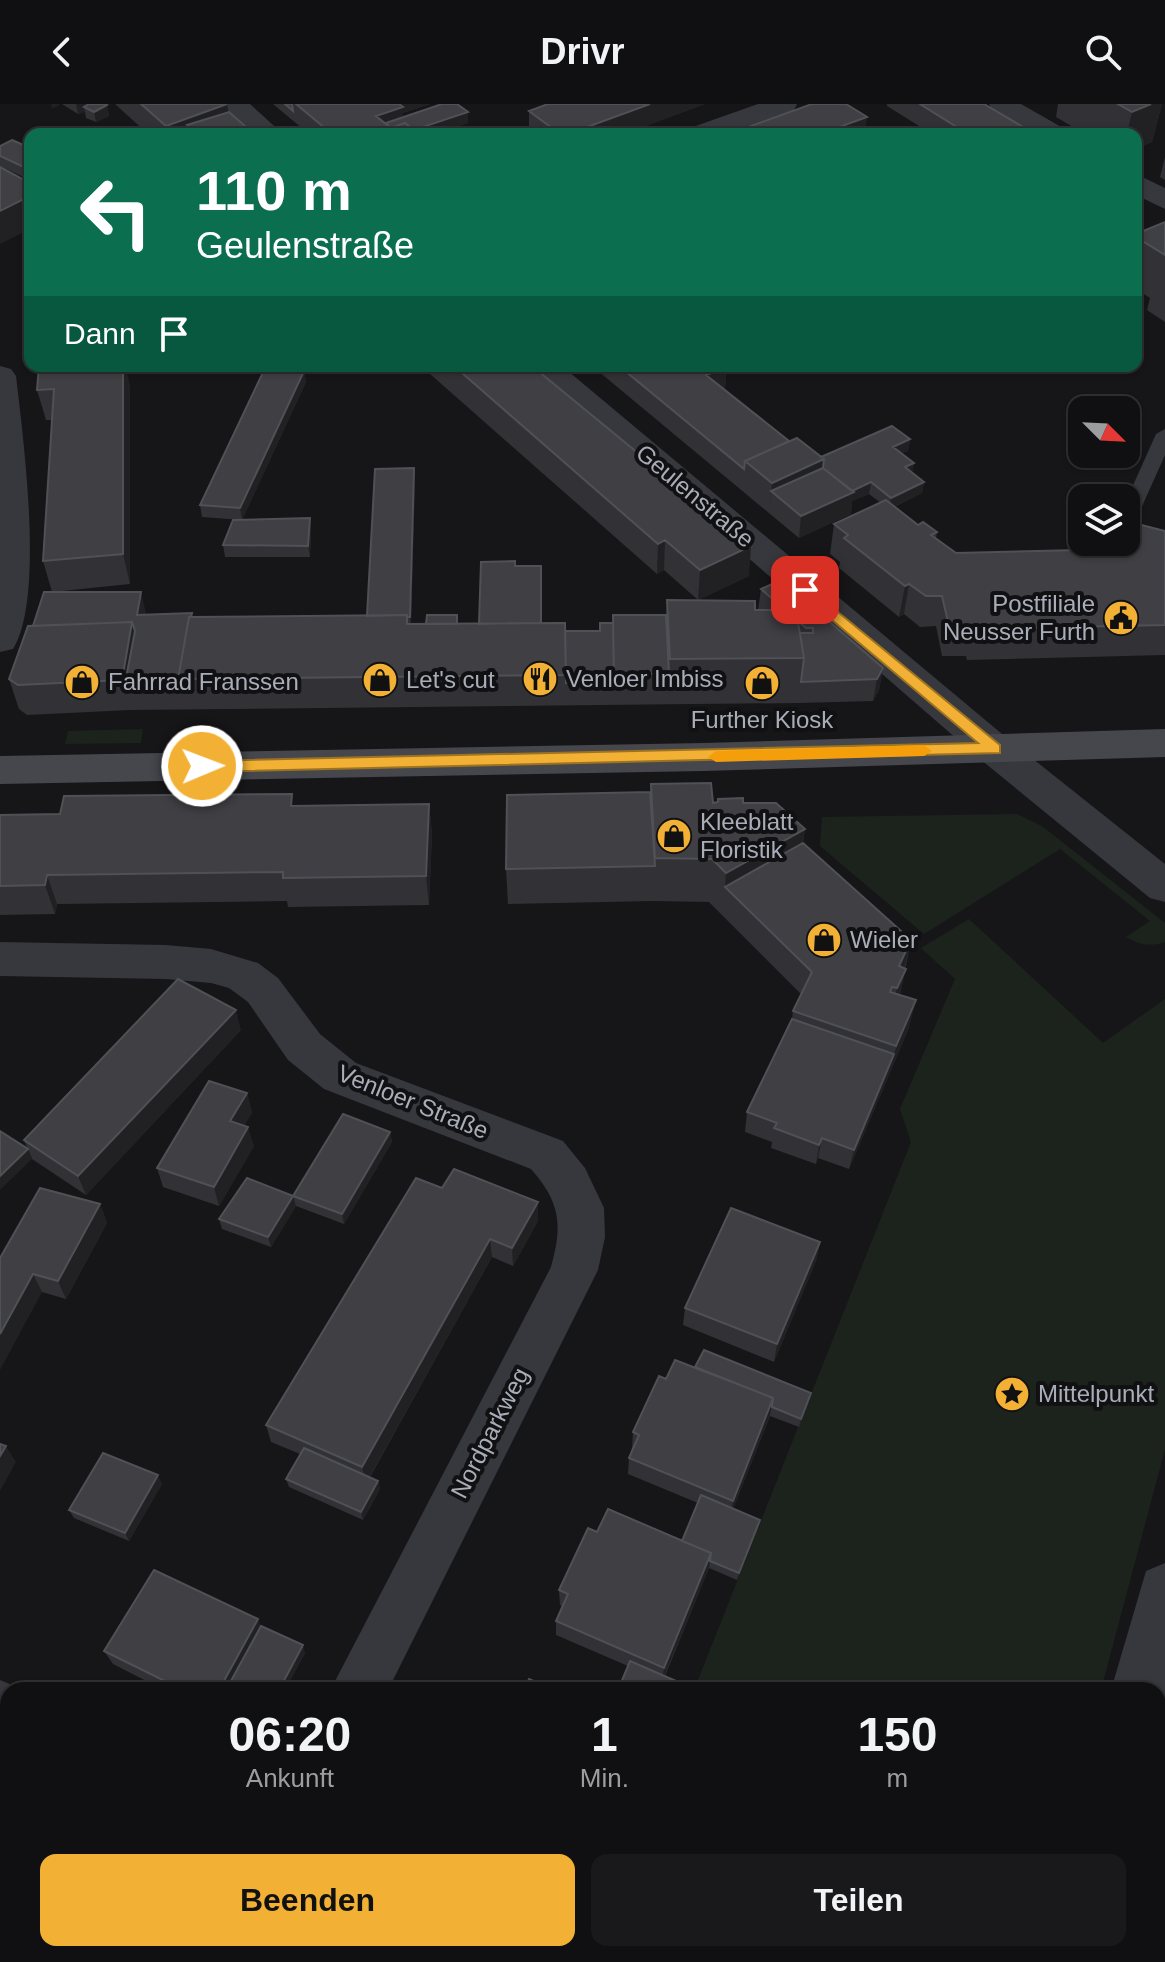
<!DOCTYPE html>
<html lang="de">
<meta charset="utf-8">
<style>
body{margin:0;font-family:Helvetica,sans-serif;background:#19191b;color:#f1f3f6;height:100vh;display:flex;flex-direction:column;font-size:30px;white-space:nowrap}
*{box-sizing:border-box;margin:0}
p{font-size:26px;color:#9c9d9f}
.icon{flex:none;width:44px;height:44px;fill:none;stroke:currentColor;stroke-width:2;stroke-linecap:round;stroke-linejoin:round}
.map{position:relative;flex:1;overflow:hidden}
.details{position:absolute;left:0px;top:1578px;width:1166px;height:280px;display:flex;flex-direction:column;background:#101012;border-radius:24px 24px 0 0;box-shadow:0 2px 6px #0004,0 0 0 2px #303032}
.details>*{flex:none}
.top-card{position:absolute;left:24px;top:24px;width:1118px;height:244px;border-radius:16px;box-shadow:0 2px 6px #0004,0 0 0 2px #303032;background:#0b6e4f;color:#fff;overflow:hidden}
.needle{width:52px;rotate:114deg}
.fabs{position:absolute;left:1068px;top:292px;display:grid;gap:16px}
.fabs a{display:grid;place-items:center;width:72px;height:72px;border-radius:16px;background:#101012;box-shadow:0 2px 6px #0004,0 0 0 2px #303032;font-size:40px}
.pin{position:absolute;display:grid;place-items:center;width:68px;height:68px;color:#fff;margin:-34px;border-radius:16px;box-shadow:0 4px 12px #0006}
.me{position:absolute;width:88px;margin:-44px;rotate:89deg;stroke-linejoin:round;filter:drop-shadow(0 0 6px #0008)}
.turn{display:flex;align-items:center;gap:28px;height:168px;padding:0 40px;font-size:36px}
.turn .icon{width:104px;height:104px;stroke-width:2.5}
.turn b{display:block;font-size:56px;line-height:68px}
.then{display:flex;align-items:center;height:76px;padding:0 40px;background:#0003;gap:16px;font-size:30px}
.eta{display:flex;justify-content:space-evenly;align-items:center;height:136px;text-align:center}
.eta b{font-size:48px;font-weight:700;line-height:56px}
.cta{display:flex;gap:16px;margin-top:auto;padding:16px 40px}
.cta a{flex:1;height:92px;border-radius:16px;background:#f2b134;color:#111;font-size:32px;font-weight:700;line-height:92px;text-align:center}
.cta a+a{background:#19191b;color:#f1f3f6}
header{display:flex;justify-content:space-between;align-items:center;height:104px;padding:0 40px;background:#101012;font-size:36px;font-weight:700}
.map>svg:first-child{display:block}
.green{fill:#1c231d}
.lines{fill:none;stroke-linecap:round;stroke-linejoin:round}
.lane{fill:#37383d;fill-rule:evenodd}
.street{fill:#37383d;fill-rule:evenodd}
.secondary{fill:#45474d;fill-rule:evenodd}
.wall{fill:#323236}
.shaded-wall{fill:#212124}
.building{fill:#3f3f44;stroke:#4f5156;stroke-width:2}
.route{fill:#f2b134;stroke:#9d7322;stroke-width:2}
.slow{fill:#f59e0b}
.labels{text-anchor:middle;stroke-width:8;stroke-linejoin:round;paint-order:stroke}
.street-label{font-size:24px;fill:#a8adb8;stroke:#111113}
.poi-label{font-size:24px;fill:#a8adb8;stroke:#111113;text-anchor:start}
</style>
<header><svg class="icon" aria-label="back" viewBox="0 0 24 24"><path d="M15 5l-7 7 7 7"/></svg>Drivr<svg class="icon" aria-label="search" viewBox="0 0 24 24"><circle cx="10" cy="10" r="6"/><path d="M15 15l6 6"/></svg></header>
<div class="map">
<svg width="1165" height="1858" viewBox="0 0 1165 1858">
<rect width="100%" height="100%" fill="#161618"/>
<path class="green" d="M143,625L141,639L65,640L68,627Z
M1017,710L1042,722L1165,819V838C1151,843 1139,841 1126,833L1150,817L1060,745L924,830L820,742L822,713Z
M969,815L1103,939L1165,895V1345L1101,1586H694L911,1038L900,1005L955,875L921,844Z
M589,1850H1030L1028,1858H586Z"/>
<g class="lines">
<path class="lane" d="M1165,325V351L1135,418L1126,424V397L1156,330Z"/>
<path class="street" d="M221,0H250L283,30H253Z
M758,0H797L794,6L726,30H686L690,24Z
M989,0H1021L1063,24L1067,30H1033L992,6Z
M1136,70L1165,84V105L1136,91Z
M0,262L11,265L16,272C23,333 45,494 13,545L0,548Z
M527,262H562L1008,635L1165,760V798L1150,794L980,655Z
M0,838L166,841L211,845L258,859L278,874L320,930L356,959L563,1037L585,1064L604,1104L605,1133L598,1166L388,1586H337L334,1579L551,1163C563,1120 560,1098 531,1065L324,985L288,956L248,898L229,884L211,879L166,875L0,872Z
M1165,1459V1591L1158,1606V1586H1111L1146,1467Z
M0,1576L24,1586H8V1636L0,1633Z
M1040,1850H1100L1099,1858H1037Z"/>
<path class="secondary" d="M1165,625V653L704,667L0,680V652L704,639Z"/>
</g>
<path class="wall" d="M62,0H111L107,1L109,12L96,18L86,14L85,8L78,10Z
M115,0H227L229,8L246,30H148Z
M273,0H430L403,9V13L468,19L435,30H309Z
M887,0H984L1035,30H932L887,2Z
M1058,0H1162L1152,38L1136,45V30H1085L1056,13Z
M529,7L625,30H519L529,27Z
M0,42L30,44V76L0,62Z
M1165,53V76L1160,73Z
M1165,118V218L1147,206L1150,194L1136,185V130Z
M30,131V148L26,133Z
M39,262L130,282V480L52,488L43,457L52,316H46L37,286Z
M421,262H532L749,472L698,496L664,466L657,470Z
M592,262H726L727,263L725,284L724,285L789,337L821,353L910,335L908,347L901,349L914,359L912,368L924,378L922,389L894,403L918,421L937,428L936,434L956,449L1080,446L1165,427V551L967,556L966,552H942L936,522L920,523L904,510L899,513L839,464L840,458L830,450L834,420L881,399L869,390L852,397L851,410L799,434Z
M897,262H920L905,268Z
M304,267L306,278L242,416L311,426L310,453H225L223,441L242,416L202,413L200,401Z
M414,364L415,375L411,520H479L515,462L541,519L565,527H600L613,519L666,511L667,496L758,506L761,485L883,564L879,586L873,597L798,599L130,606L27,611L19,605L9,575L146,509V511L193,513L367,512Z
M651,680L713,699H743L805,725L803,739L911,836L900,891L909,924L849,1065L818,1054L816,1060L771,1044L772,1038L745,1028L747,1008L792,915L793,907L801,890L709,798L653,797L508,800L506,765L650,688Z
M429,700L432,730L429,801L288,803L287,797L57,800L55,810L0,811V711L60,710L294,702Z
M241,926L86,1091L32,1055L24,1036Z
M247,989L252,1009L244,1021L254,1042L219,1102L163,1083L157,1064Z
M390,1028L392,1038L344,1120L296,1102L271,1143L222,1125L219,1115L293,1092Z
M442,1084L538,1098V1117L513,1162L492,1153L370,1373L378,1377L380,1385L363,1416L289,1383L286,1375L300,1350L271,1338L266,1321Z
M100,1100L107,1119L66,1195L42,1188L0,1154Z
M820,1138L816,1157L774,1258L683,1221L685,1204Z
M695,1263L809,1298L799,1323L770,1312L733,1405L758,1424L737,1476L709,1464L665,1572L628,1562L556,1531V1517L562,1502L560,1501L559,1486L597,1428L682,1437L698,1399L628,1370L629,1354L632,1344L633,1328L666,1275Z
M162,1380L129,1437L74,1414L69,1406Z
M261,1522L305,1549L285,1586H164L113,1560L104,1547Z"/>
<path class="shaded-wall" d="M51,0H61L52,5Z
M76,0H111L107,1L109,12L96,18L94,8L84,3L85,8L78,10Z
M227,0L231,27L245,22L246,30H197L187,21L188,30H168L166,22Z
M390,0H430L403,9L404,23L387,30L376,12Z
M650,0H706L625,30H568Z
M1151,0H1162L1152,38L1136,45V30H1127L1132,8Z
M468,8V19L435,30H402Z
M867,13L865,30H820Z
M30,92V125L0,140V107Z
M123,262H126L130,282V480L123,450Z
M906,262H920L905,268Z
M727,263L725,284L705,293L706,271Z
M304,267L306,278L242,416L240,404Z
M910,335L908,347L891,354L893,343Z
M824,355L820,386L771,387L769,409L772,379Z
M914,359L912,370L905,363Z
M414,364L415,375L411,524L410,513Z
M871,378L869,390L852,397L851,410L799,434L801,412L843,391Z
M924,378L922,389L889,405L891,394Z
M310,414L311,426L310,453L308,442Z
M665,436L664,466L657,470L658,440Z
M751,442L749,472L698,496L700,466Z
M909,480L904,510L899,513L905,482Z
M141,488L146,509L142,533L137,511Z
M132,518L140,549L124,585L122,576Z
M883,564L879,586L873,597L877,575Z
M429,700L432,730L429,801L426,772Z
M805,725L798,769L725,783L726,769Z
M47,771L57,800L55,810L45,781Z
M911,836L904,865L899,862Z
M906,865L899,893L891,912L897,884Z
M916,896L909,924L849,1065L854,1046Z
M236,906L241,926L86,1091L78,1072Z
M247,989L252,1009L236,1036L230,1017Z
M248,1023L254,1042L219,1102L214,1083Z
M390,1028L392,1038L344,1120L342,1110Z
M822,1034L818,1054L816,1060L819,1041Z
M28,1045L32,1055L0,1086V1072Z
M293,1092L296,1102L271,1143L268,1133Z
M538,1098V1117L513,1162L512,1144Z
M100,1100L107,1119L66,1195L58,1177Z
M490,1135L492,1153L366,1379L362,1363Z
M820,1138L816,1157L774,1258L777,1240Z
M33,1170L42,1188L0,1266V1230Z
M811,1289L809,1298L799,1323L801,1315Z
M773,1294L770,1311L730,1412L733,1397Z
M6,1342L16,1358L0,1387V1352Z
M158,1371L162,1380L129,1437L125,1429Z
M378,1377L380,1385L363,1416L361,1408Z
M760,1416L758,1424L737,1476L739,1469Z
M711,1449L709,1464L662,1577L664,1564Z
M258,1515L264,1529L233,1586H219Z
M303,1541L305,1549L285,1586H279Z"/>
<path class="building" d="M89,0H106L107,1L94,8L84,3Z
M141,0H227L166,22Z
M285,0H292L293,7Z
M296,0H399L403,3L376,12L391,24L405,19L418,30H332Z
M442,0H457L468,8L414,26L405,19L391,24L386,19Z
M548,0H650L568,30H560L529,7Z
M812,0H846L867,13L820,30H737L734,28Z
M920,0H984L1035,30H968Z
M1118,0H1151L1132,8Z
M229,8L245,22L221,30H197L187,21Z
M538,24L547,30H520Z
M72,26L81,30H64Z
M12,36L30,44V66L0,52V42Z
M0,63L30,79V92L0,107Z
M1165,118V151L1136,133V130Z
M39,262H123V450L43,457L54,285L37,286Z
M266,262H292L304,267L240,404L200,401Z
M454,262H532L751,442L700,466L665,436L658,440Z
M619,262H726L727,263L706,271L789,337L745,357L744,365Z
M892,322L910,335L893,343L914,359L905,363L924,378L891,394L871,378L852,387L823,364L824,355L821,353Z
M797,334L824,355L772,379L745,357Z
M414,364L410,513H407V511L367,512L375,365Z
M823,364L854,388L801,412L771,387Z
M886,396L918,421L923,418L937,428L931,431L956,449L1080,446L1087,438H1126V417L1165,427V521L974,525L973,522H949L942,492H926L909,480L905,482L844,434L848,431L834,420Z
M310,414L308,442L223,441L233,416Z
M515,457V462H541V519L479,520L481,458Z
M781,476L883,564L877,575L801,578L804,554L800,529H813V524H806L798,517L796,506H785L761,485Z
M44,488H141L137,511L192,509L191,513H189L178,575L180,584L124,585L135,527L132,518L33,522Z
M667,496L755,497V506H796L804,554L670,555Z
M407,511V520L565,519L566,571L178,575L189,513Z
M427,511H457V520H426Z
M613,511H666L669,570H614Z
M132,518L122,576L18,581L9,575L28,522Z
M600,519H613L614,579H566L565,527H600Z
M711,679L713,699L718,698V695L743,694V699H776L805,725L726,769L712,755L655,754L651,680Z
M650,688L655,762L506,765L507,691Z
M292,690L291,702L429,700L426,772L283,774V768L47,771L45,781L0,782V711L60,710L64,692Z
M803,739L911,836L899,862L906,865L897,884L892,883L890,888L916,896L896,942L793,907L812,868L725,783Z
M178,875L236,906L78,1072L24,1036Z
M792,915L894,950L854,1046L822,1034L819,1041L774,1024L777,1019L747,1008Z
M209,977L247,989L230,1017L248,1023L214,1083L157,1064Z
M343,1010L390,1028L342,1110L293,1092L268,1133L219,1115L247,1074L293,1092Z
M0,1027L28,1045L0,1072Z
M454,1065L538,1098L512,1144L490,1135L362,1363L266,1321L416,1074L442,1084Z
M40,1084L100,1100L58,1177L33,1170L0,1230V1154Z
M731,1104L820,1138L777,1240L685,1204Z
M704,1246L811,1289L801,1315L772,1303L773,1294L695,1263Z
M675,1256L773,1294L733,1397L629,1354L639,1331L633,1328L659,1272L666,1275Z
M0,1340L6,1342L0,1352Z
M304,1344L378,1377L361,1408L286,1375Z
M103,1349L158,1371L125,1429L69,1406Z
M701,1391L760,1416L739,1469L710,1457L711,1449L682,1437Z
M608,1405L711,1449L664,1564L556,1517L568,1490L559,1486L588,1424L597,1428Z
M154,1466L258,1515L219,1586H183L104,1547Z
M261,1522L303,1541L279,1586H226Z
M630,1557L692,1584V1586H618Z
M529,1575L554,1586H524Z
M407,1850H456L473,1858H404Z
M511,1850H537L553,1858H508Z"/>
<path class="route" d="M805,481L1000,641V649L202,668L194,662L202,657L978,639L800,489V482Z"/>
<path class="slow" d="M924,641L932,647L924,652L716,658L708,653L716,647Z"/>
<defs>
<symbol id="civic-disc" viewBox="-11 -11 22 22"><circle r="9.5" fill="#f2b134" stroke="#111113"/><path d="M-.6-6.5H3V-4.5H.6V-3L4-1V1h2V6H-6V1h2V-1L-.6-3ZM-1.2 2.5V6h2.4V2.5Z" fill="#111"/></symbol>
<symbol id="restaurant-disc" viewBox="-11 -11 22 22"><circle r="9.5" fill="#f2b134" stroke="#111113"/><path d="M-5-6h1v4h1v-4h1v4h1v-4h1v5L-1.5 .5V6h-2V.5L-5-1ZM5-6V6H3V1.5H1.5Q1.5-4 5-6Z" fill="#111"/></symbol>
<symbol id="shop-disc" viewBox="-11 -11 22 22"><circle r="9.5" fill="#f2b134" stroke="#111113"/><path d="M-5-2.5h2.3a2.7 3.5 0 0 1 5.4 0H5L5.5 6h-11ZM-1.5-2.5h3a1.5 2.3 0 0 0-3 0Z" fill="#111"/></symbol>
<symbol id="sight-disc" viewBox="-11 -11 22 22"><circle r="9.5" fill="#f2b134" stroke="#111113"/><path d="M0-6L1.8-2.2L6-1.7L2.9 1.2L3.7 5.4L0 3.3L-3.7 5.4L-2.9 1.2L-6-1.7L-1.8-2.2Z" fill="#111"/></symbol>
</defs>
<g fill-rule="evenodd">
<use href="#civic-disc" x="1101" y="494" width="40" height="40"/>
<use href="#restaurant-disc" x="520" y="555" width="40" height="40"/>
<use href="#shop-disc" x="360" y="556" width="40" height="40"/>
<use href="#shop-disc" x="62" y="558" width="40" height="40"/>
<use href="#shop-disc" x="742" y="559" width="40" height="40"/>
<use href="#shop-disc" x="654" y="712" width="40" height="40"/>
<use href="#shop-disc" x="804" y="816" width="40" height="40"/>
<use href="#sight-disc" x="992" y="1270" width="40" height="40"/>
</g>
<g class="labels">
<g class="street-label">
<text transform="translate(695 392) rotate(40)" y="8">Geulenstraße</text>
<text transform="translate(413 998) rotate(22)" y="8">Venloer Straße</text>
<text transform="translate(490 1329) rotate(-63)" y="8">Nordparkweg</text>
</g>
<g class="poi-label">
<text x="1095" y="508" text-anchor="end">Postfiliale<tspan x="1095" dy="28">Neusser Furth</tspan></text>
<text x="566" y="583">Venloer Imbiss</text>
<text x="406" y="584">Let's cut</text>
<text x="108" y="586">Fahrrad Franssen</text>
<text x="762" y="624" text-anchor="middle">Further Kiosk</text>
<text x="700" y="726">Kleeblatt<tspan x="700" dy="28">Floristik</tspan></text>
<text x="850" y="844">Wieler</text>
<text x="1038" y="1298">Mittelpunkt</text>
</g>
</g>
</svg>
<div class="fabs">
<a><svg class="needle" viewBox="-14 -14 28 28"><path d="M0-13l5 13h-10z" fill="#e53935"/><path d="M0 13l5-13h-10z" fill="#9c9d9f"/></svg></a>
<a><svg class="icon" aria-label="layers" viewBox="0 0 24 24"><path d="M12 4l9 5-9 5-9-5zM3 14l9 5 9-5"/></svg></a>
</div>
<div class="pin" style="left:805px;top:486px;background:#d93025"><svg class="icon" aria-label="arrive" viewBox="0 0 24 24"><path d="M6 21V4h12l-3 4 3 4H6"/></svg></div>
<svg class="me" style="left:202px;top:662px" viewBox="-20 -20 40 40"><circle r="17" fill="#f2b134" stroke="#fff" stroke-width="3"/><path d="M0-11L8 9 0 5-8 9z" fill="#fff"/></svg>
<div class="top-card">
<div class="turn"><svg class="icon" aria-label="left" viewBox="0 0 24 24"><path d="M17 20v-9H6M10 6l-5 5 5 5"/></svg><div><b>110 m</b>Geulenstraße</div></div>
<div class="then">Dann<svg class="icon" aria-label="arrive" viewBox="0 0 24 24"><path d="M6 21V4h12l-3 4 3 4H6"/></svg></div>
</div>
<section class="details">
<div class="eta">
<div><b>06:20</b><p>Ankunft</p></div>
<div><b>1</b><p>Min.</p></div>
<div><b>150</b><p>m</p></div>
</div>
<div class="cta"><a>Beenden</a><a>Teilen</a></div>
</section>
</div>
